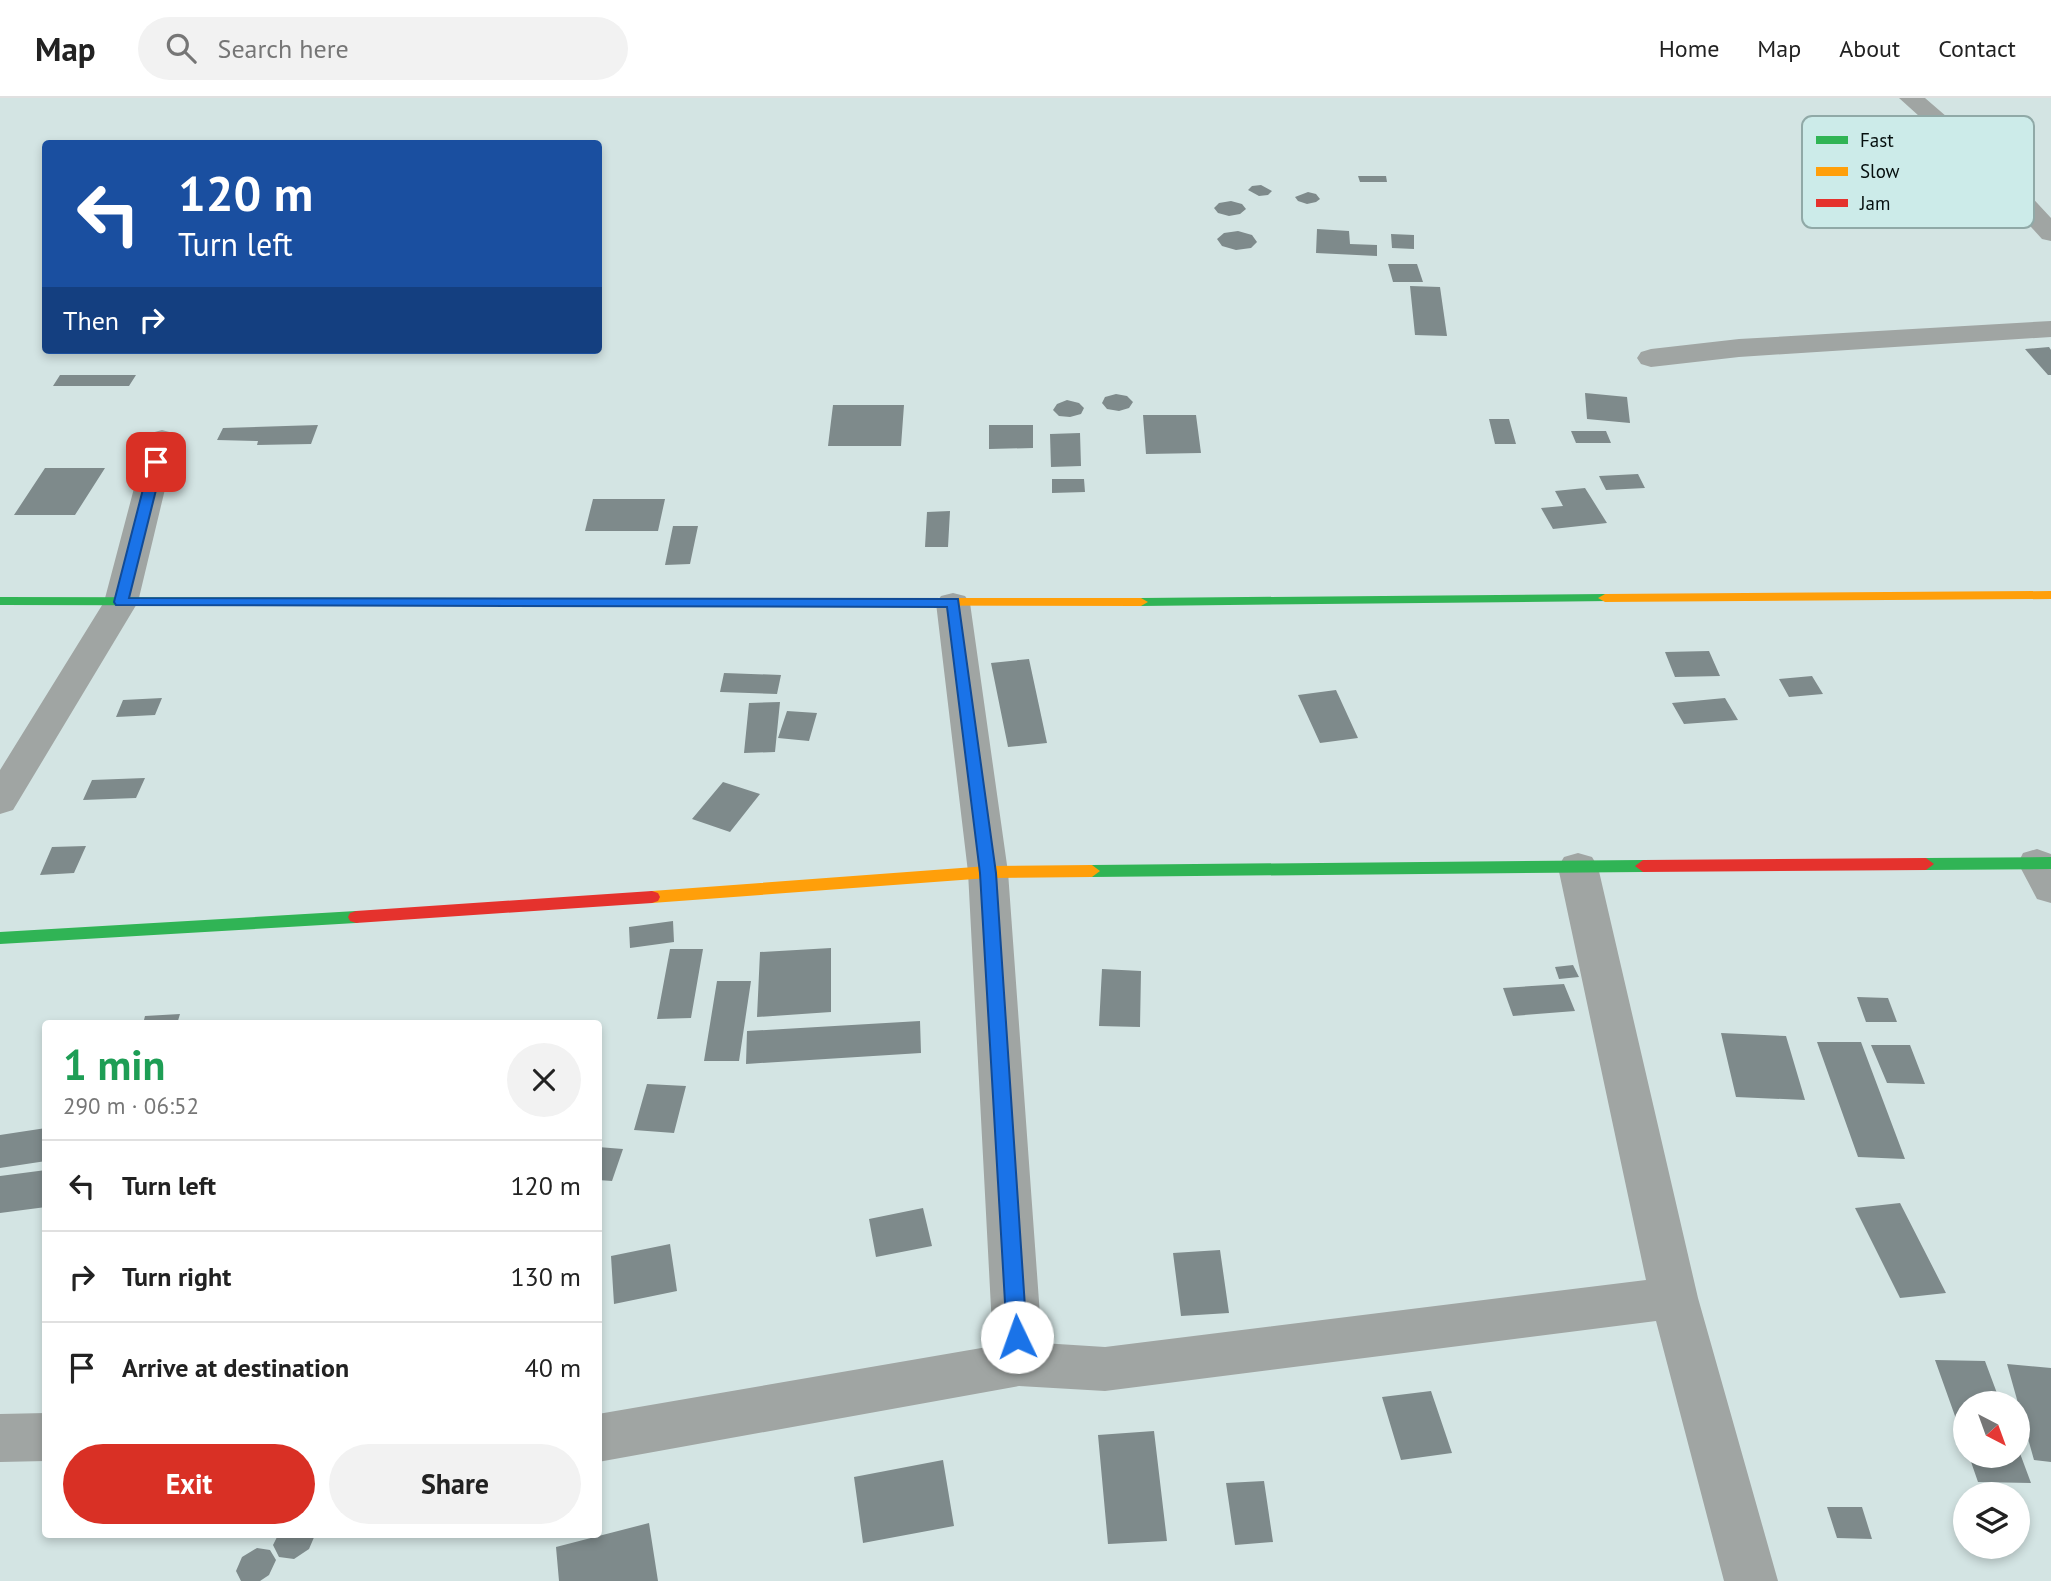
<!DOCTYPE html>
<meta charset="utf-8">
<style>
body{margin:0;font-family:"PT Sans",sans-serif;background:#f2f2f2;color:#222;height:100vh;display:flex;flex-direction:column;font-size:26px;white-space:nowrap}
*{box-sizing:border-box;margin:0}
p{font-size:23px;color:#767676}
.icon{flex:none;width:38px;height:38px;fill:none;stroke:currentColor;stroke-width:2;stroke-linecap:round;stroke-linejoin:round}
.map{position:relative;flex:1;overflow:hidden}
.side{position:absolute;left:42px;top:922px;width:560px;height:518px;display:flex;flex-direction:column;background:#fff;border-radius:7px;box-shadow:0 4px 10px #0003}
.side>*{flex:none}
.hud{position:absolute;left:42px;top:42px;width:560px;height:214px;border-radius:7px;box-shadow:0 4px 10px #0003;background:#1a4fa0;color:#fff;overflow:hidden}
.needle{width:46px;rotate:139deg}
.controls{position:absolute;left:1953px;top:1293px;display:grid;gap:14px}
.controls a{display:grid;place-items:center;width:77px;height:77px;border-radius:50%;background:#fff;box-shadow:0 4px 10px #0003;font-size:35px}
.pin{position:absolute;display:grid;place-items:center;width:60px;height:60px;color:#fff;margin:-30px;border-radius:14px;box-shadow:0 4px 10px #0006}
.me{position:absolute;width:77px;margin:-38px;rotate:357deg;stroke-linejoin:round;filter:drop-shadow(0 0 5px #0008)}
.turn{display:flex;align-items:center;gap:24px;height:147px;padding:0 21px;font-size:32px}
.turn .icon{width:91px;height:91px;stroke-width:2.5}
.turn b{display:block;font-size:49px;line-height:60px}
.then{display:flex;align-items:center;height:66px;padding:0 21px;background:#0003;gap:14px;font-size:26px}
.round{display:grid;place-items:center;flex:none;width:74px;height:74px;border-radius:37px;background:#f2f2f2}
.summary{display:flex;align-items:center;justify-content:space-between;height:119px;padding:0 21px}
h1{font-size:42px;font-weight:700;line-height:52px;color:#1e9e55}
.button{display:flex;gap:14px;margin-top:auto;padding:14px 21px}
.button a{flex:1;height:80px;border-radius:42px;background:#d93025;color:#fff;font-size:28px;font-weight:700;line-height:80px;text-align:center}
.button a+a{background:#f2f2f2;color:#222}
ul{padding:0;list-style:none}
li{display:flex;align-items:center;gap:21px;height:91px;padding:0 21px;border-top:2px solid #e0e0e0}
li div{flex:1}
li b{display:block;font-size:26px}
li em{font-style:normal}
header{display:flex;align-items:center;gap:42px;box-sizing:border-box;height:98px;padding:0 35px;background:#fff;border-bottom:2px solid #e0e0e0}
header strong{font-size:33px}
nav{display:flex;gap:38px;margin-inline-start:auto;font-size:24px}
.search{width:490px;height:63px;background:#f2f2f2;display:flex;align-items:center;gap:18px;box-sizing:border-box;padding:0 24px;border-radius:38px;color:#767676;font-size:26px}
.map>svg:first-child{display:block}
.building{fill:#7e8a8b}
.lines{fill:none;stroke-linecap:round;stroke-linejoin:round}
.street{fill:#a0a5a3;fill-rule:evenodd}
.fast{fill:#30b455;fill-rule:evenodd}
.slow{fill:#ff9f0a;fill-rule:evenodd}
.jam{fill:#e5322d;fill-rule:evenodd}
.route{fill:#1a73e8;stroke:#114b97;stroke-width:2}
.key{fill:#ccebe9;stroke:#90a9a7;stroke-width:2}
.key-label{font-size:19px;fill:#050f0e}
</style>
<header>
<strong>Map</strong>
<div class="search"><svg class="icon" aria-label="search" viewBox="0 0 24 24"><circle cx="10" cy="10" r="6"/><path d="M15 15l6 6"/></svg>Search here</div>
<nav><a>Home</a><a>Map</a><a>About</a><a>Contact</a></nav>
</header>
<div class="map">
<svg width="2051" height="1483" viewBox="0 0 2051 1483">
<rect width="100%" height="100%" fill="#d3e4e3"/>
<path class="building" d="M1358,78H1386L1387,84H1360Z
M1261,87L1272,93L1268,97L1259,98L1248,92L1252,88Z
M1308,94L1316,96L1320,101L1316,104L1307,106L1298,103L1295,99Z
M1231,103L1242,106L1246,111L1240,116L1229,118L1218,115L1214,110L1219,105Z
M1317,131L1349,133L1350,146L1377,147V158L1316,155Z
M1238,133L1252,137L1257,144L1251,150L1236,152L1222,148L1217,141L1224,135Z
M1391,136L1414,137V151L1392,150Z
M1388,166H1417L1423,184H1393Z
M1410,188L1440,189L1447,238L1415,237Z
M2049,249L2051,252V277H2048L2025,251Z
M60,277H136L129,288H53Z
M1585,295L1627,299L1630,325L1587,321Z
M1116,296L1127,298L1133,304L1129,310L1119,313L1107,311L1102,305L1105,299Z
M1067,302L1079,305L1084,310L1081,316L1070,319L1059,318L1053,312L1057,306Z
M833,307H904L901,348H828Z
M1143,317H1196L1201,355L1146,356Z
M1489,321H1509L1516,346H1495Z
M318,327L311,346L257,347L258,343L217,342L223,330Z
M989,327H1033V350L989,351Z
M1571,333H1606L1611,345H1576Z
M1080,335L1081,368L1051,369L1050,336Z
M45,370H105L75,417H14Z
M1638,376L1645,390L1606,392L1599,378Z
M1052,381H1084L1085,394L1052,395Z
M1585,390L1607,425L1553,431L1541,410L1563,408L1555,393Z
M593,401H665L658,433H585Z
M950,413L948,449H925L927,414Z
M673,428H698L690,466L665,467Z
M1709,553L1720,578L1675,579L1665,554Z
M1029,561L1047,645L1008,649L991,565Z
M724,575L781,577L777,596L720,594Z
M1812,578L1823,596L1789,599L1779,581Z
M1336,592L1358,640L1320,645L1298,597Z
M162,600L155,617L116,619L123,602Z
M1725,600L1738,622L1684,626L1672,605Z
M780,604L775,654L744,655L749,605Z
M787,613L817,615L809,643L778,640Z
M145,680L136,700L83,702L92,682Z
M723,684L760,696L730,734L692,721Z
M86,748L74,775L40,777L52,749Z
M673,823L674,844L630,850L629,829Z
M831,850V914L757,919L760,854Z
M670,851H703L691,920L657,921Z
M1573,867L1579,879L1559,881L1555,869Z
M1102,871L1141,873L1140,929L1099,928Z
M717,883H751L739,963H704Z
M1564,886L1575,913L1513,918L1503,890Z
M1857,899L1888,900L1897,924H1866Z
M180,916L177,926H143L145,918Z
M920,923L921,955L746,966L747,933Z
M1721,935L1786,938L1805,1002L1736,999Z
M1817,944H1861L1905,1061L1858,1059Z
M1871,947H1910L1925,986L1887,985Z
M647,986L686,988L674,1035L634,1032Z
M46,1030V1063L0,1070V1037Z
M598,1049L623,1051L612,1083L598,1082Z
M46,1072V1109L0,1115V1078Z
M1900,1105L1946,1195L1900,1200L1855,1110Z
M923,1110L932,1148L876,1159L869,1121Z
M670,1146L677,1193L614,1206L611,1158Z
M1220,1152L1229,1215L1181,1218L1173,1155Z
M1935,1262L1985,1263L2001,1306H1965V1346Z
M2007,1266L2051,1270V1364L2034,1362Z
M1431,1293L1452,1355L1401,1362L1382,1299Z
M1154,1333L1167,1443L1108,1446L1098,1337Z
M2018,1350L2031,1385L1978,1384L1969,1358H2018Z
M943,1362L954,1428L863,1445L854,1379Z
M1264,1383L1273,1444L1235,1447L1226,1385Z
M1827,1409H1862L1872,1441L1837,1440Z
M649,1425L658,1483H559L556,1449Z
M278,1437H315L309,1451L294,1461L279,1459L273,1447Z
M257,1450L270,1452L276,1462L269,1477L260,1483H241L236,1473L242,1459Z"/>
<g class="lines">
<path class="street" d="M1899,0H1925L1998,63L2051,120V143L2042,141L1980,73Z
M2051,223V239L1739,259L1651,269L1641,266L1637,260L1641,254L1651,251L1739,241Z
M162,332L173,335L177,341L138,504L13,712L0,716V672L104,504L147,341L151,335Z
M953,495L965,498L970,505L1008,774L1042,1245L1105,1249L1646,1182L1558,769L1564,759L1578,755L1592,759L1598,769L1698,1200L1778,1483H1724L1656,1223L1105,1293L1019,1288L598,1364V1316L993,1248L968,774L936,505L941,498Z
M2037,751L2051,756V805L2037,801L2018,765L2023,755Z
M46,1315V1363L0,1364V1316Z"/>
<path class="fast" d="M1605,496L1612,500L1610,503L1141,508L1134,504L1141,500Z
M0,499L551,500L558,504L551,508L0,507Z
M2051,759V771L1926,772L1918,766L1926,760Z
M1643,762L1651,768L1643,774L1092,779L1084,773L1092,767Z
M356,813L362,815L364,819L362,823L356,825L0,846V834Z"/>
<path class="slow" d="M2051,493V501L1605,504L1598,500L1605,496Z
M551,500H1141L1148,504L1141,508L546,507L544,504L546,501Z
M1092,767L1100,773L1092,779L988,780L652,805L646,803L644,799L646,795L652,793L988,768Z"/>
<path class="jam" d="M1926,760L1934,766L1926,772L1643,774L1635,768L1643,762Z
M652,793L658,795L660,799L658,803L652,805L356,825L350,823L348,819L350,815L356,813Z"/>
</g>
<path class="route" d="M156,361L163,364L129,500L958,501L996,775L1027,1239L1024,1245L1017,1248L1010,1245L1007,1239L980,775L947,509L116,507L114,504L150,364Z"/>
<rect x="1802" y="18" width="232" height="112" rx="10" class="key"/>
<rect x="1816" y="38" width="32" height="8" fill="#30b455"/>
<rect x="1816" y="69" width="32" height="9" fill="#ff9f0a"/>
<rect x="1816" y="101" width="32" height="8" fill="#e5322d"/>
<g class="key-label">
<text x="1860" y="49">Fast</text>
<text x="1860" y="80">Slow</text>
<text x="1860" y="112">Jam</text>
</g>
</svg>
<div class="controls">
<a><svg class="needle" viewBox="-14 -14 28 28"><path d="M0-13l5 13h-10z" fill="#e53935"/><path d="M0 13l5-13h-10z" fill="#767676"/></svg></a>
<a><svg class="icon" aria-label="layers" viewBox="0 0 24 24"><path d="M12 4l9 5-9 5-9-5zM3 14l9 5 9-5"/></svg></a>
</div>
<div class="pin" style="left:156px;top:364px;background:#d93025"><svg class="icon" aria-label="arrive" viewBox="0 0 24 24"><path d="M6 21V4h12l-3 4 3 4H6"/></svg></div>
<svg class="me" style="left:1017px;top:1239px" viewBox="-20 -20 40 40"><circle r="19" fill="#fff"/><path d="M0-13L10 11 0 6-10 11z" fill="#1a73e8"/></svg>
<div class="hud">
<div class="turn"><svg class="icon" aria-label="left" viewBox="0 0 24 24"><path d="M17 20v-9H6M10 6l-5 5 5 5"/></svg><div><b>120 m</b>Turn left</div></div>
<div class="then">Then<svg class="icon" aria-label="right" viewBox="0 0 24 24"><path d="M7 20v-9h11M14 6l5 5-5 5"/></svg></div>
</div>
<section class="side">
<div class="summary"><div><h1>1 min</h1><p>290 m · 06:52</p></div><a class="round"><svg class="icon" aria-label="close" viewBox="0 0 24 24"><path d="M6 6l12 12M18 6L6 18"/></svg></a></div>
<ul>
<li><svg class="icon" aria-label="left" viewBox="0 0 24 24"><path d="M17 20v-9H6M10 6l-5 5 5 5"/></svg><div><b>Turn left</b></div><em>120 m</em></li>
<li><svg class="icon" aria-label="right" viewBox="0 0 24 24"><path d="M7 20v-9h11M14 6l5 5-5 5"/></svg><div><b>Turn right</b></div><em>130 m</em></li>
<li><svg class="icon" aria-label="arrive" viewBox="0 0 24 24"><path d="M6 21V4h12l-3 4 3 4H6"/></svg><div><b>Arrive at destination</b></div><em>40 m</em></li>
</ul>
<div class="button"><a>Exit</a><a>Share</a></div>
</section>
</div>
